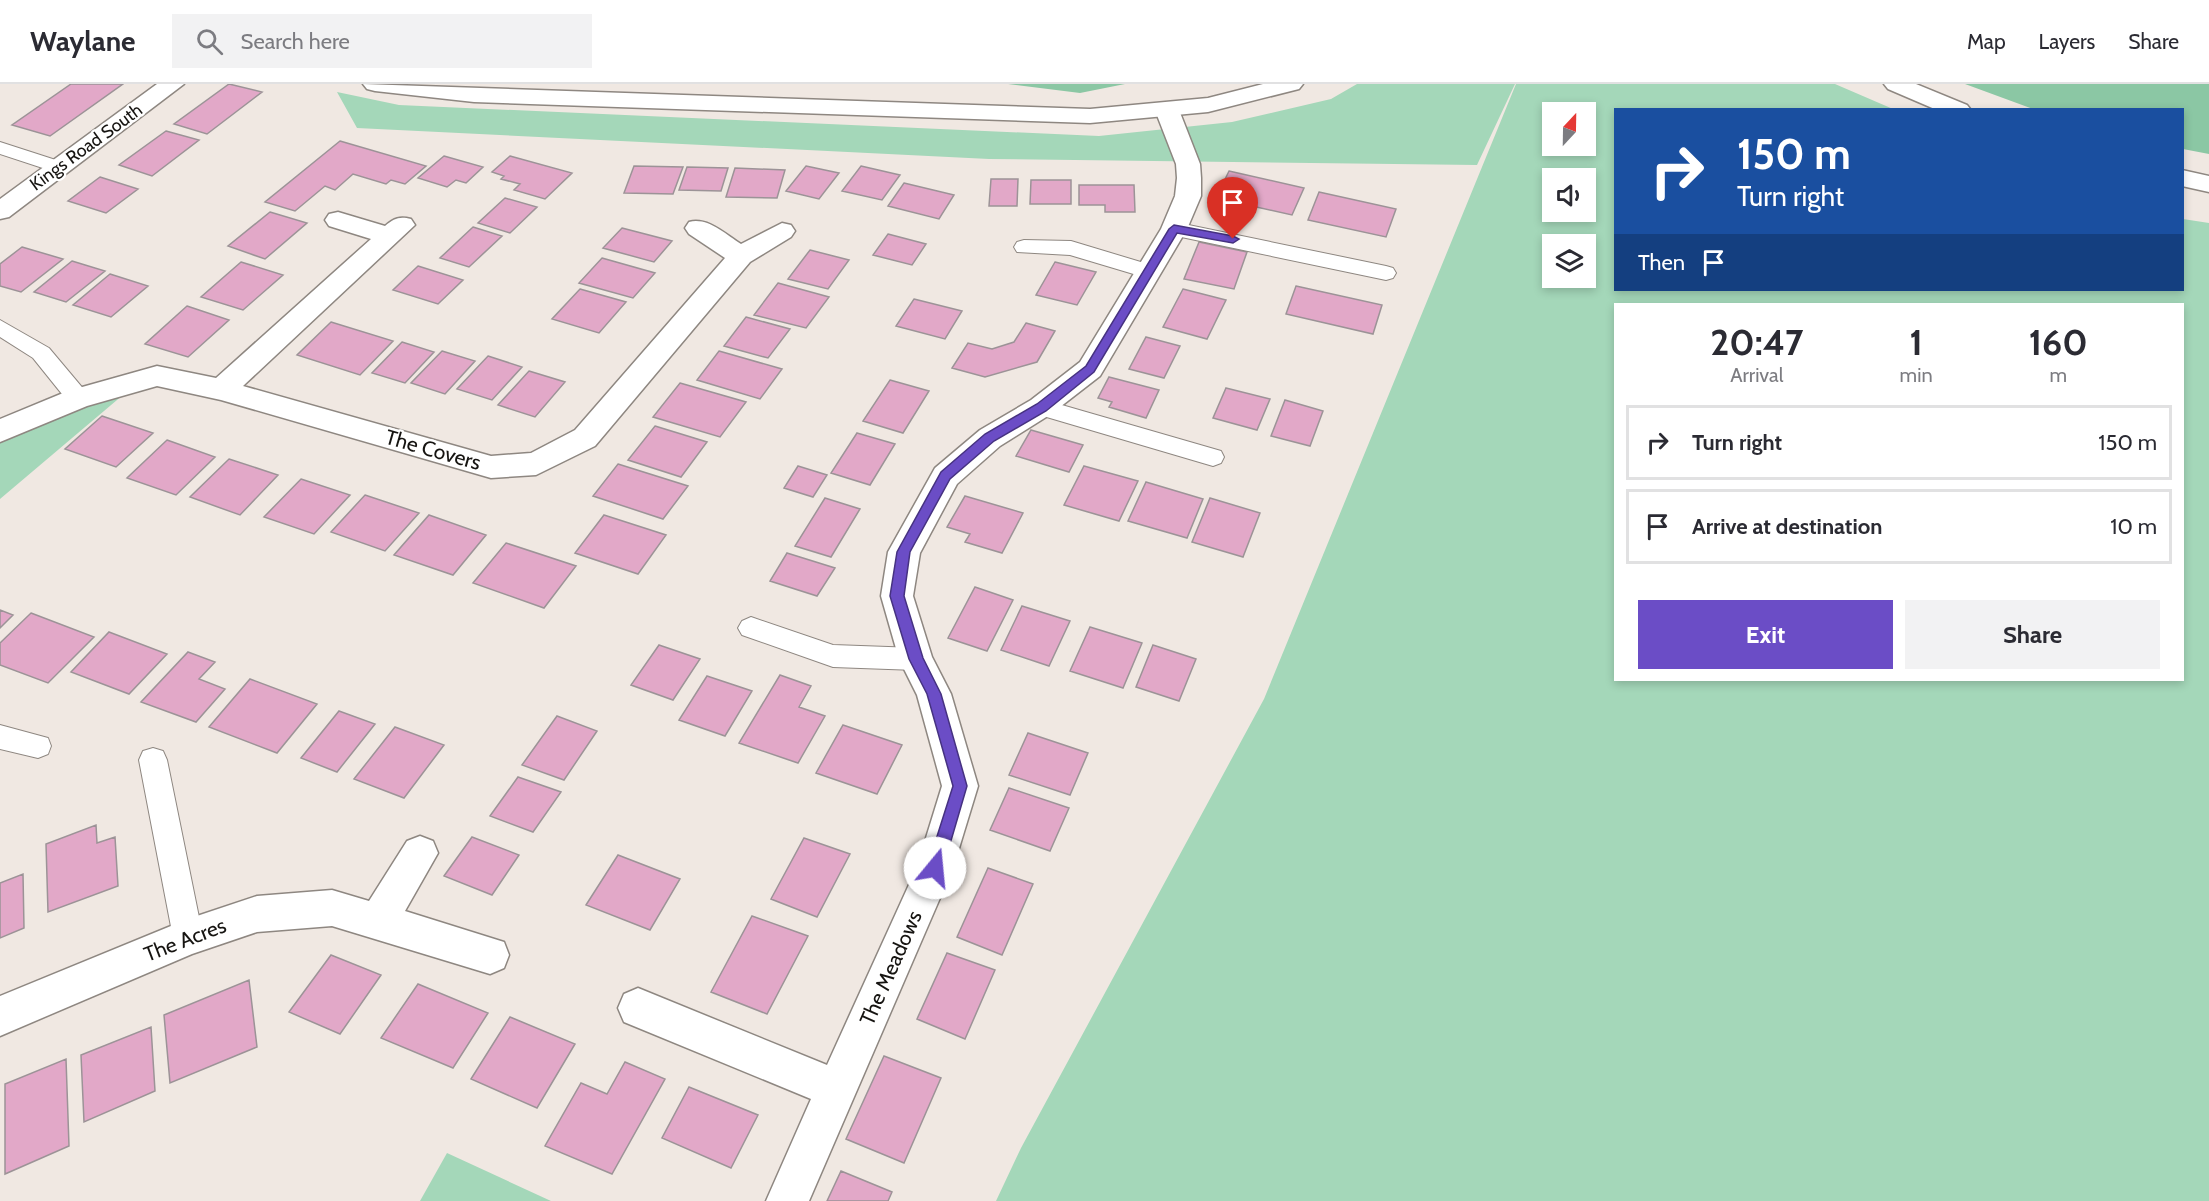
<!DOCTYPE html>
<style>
body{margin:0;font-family:Cabin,sans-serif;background:#f2f2f3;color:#2b2b33;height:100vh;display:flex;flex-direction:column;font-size:22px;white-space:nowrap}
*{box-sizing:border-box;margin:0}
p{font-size:20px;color:#7c7c81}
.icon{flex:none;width:33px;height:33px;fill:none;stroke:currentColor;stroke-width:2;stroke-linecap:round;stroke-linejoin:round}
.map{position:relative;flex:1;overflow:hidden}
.panel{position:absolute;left:1614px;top:219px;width:570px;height:378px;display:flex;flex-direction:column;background:#fff;border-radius:0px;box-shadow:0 3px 9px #0003}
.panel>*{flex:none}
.guide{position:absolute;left:1614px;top:24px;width:570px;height:183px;border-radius:0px;box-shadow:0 3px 9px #0003;background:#1a4fa0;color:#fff;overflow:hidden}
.needle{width:39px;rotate:22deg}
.buttons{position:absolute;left:1542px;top:18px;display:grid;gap:12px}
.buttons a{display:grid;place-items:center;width:54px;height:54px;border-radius:0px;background:#fff;box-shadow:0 3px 9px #0003;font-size:30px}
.pin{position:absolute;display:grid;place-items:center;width:51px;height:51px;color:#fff;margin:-62px -26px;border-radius:50% 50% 50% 0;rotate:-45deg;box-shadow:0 0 6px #0007}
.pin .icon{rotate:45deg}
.me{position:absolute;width:66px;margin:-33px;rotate:17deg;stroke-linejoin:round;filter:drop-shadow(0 0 4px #0008)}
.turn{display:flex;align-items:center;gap:21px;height:126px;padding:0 24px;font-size:27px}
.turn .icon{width:78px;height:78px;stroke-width:2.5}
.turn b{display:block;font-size:42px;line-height:51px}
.then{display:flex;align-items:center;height:57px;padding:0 24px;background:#0003;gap:12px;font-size:22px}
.eta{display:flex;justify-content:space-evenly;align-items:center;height:102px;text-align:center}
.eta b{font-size:36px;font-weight:800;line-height:42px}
.button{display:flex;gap:12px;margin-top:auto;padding:12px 24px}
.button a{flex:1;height:69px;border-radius:0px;background:#6b4dc6;color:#fff;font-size:24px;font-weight:800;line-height:69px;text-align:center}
.button a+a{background:#f2f2f3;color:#2b2b33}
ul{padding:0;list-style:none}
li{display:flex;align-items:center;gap:18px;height:75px;margin:0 12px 9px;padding:0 12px;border:3px solid #e1e1e2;border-radius:0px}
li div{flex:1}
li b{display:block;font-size:22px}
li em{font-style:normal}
header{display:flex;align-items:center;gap:36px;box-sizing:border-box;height:84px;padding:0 30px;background:#fff;border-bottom:2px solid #e1e1e2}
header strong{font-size:28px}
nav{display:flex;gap:33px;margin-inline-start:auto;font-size:21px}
.search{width:420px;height:54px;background:#f2f2f3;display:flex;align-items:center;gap:15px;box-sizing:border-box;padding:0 21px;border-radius:0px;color:#7c7c81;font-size:22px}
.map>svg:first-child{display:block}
.green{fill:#a4d7b9;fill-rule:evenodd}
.forest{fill:#8bc7a4}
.building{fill:#e2a8c8;stroke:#9c9397;stroke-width:1.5}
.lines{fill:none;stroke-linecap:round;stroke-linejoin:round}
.service-casing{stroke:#8e8781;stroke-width:2}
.minor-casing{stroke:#8e8781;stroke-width:3}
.tertiary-casing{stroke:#8e8781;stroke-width:3}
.service{fill:#fff;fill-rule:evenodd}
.minor{fill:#fff;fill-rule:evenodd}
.tertiary{fill:#fff;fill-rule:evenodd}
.route{fill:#6b4dc6;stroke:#463281;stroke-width:1.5}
.labels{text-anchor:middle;stroke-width:4.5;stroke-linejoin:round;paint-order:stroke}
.far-street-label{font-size:18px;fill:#161411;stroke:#fff}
.street-label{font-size:21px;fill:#161411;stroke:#fff}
</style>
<header>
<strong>Waylane</strong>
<div class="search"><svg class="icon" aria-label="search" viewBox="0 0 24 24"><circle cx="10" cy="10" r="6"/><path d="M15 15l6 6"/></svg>Search here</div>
<nav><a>Map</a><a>Layers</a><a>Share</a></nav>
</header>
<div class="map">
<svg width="2209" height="1117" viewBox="0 0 2209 1117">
<rect width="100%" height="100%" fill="#f0e8e2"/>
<path class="green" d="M1357,0H1515L1477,81L989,75L357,44L337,8L399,21L1099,52L1232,38L1331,15Z
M1516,0H1835L1893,25L1616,26V206H2182L2183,135L2209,139V1117H996L1021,1064L1264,615ZM1552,28H1586V62H1552ZM1552,94H1586V128H1552ZM1552,160H1586V194H1552ZM1616,220H2182V596H1616Z
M130,305L0,415V355Z
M447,1069L551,1117H420Z"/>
<path class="forest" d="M1008,0H1125L1080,9Z
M1965,0H2209V70L2183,65L2182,26L2033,25Z"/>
<path class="building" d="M71,0H123L50,52L12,41Z
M229,0L262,8L207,50L174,40Z
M166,47L199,56L152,92L119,81Z
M340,57L426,82L405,100L391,96L386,100L353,90L335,106L325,102L295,127L265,118Z
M444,72L483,83L466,99L456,96L447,103L418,94Z
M510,72L572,89L545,115L514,106L520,100L501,95L504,92L492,88Z
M634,82L683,83L673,110L624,109Z
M806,82L839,89L819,115L786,107Z
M861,82L900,91L882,116L842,107Z
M687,83L728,84L721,107L679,106Z
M735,84L785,86L777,114L726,113Z
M1229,87L1304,104L1292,131L1216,114Z
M100,93L138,105L106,129L68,117Z
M991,95H1018L1017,122H989Z
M1031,96H1071V120H1030Z
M904,99L954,111L939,135L888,122Z
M1079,101H1134L1135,128H1105V121H1079Z
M1319,108L1396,125L1386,153L1308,136Z
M505,114L537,123L510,149L478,139Z
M270,128L307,139L265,175L228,162Z
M473,143L502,152L469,183L440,174Z
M622,144L672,157L654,178L603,164Z
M888,150L926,160L912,181L873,171Z
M1199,158L1247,168L1234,205L1184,195Z
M22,163L63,175L21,208L0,202V180Z
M810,166L849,176L828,205L788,195Z
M602,174L655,189L633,214L579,199Z
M72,177L105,187L66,218L34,208Z
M241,178L283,191L243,226L201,213Z
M1055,178L1096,188L1077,221L1036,211Z
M418,182L463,196L438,220L393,206Z
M110,190L148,202L111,233L73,221Z
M778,199L829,213L806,244L754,231Z
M1296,202L1382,221L1373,250L1286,230Z
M580,205L626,218L599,249L552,235Z
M1183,205L1226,216L1207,255L1163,243Z
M914,215L962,227L945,255L896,242Z
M187,222L229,236L188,273L145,260Z
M746,233L790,245L768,274L724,262Z
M331,238L393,257L360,291L297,271Z
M1026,239L1055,247L1037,278L985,293L952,284L968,259L992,265L1014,258Z
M1146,253L1180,262L1164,294L1129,285Z
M402,258L434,268L405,299L372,289Z
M442,267L475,277L445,310L411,299Z
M719,267L782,285L760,315L697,296Z
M488,272L522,283L492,316L457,305Z
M529,287L565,298L535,333L498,321Z
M1109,293L1159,306L1146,334L1109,323L1112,318L1098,314Z
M890,296L929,307L903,349L863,337Z
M680,299L746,318L720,353L653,333Z
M1226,304L1270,315L1257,346L1213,334Z
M1285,316L1323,327L1310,362L1271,352Z
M102,332L153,349L116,383L65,365Z
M655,342L707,358L681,393L628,376Z
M1031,346L1083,361L1069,388L1016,372Z
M857,349L895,360L870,401L831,389Z
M167,356L215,373L176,411L127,394Z
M229,375L278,391L240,431L190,413Z
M618,380L688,402L663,435L593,412Z
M798,382L827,391L813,413L784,404Z
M1084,382L1138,397L1119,437L1064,421Z
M301,395L350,411L314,450L264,433Z
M1146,398L1203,415L1187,454L1128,437Z
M365,411L419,429L385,467L331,448Z
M965,412L1023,429L1002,469L965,458L970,450L947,443Z
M825,414L860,425L831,473L795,462Z
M1210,414L1260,429L1243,473L1192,458Z
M429,431L486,451L453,491L394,471Z
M604,431L666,451L638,490L575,469Z
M506,459L576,482L544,524L473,499Z
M787,469L835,484L817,512L770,497Z
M975,503L1013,516L987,567L948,554Z
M1022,522L1070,537L1049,582L1001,566Z
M0,526L13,531L0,544Z
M31,529L94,553L48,599L0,581V559Z
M1090,543L1142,559L1123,604L1070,587Z
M109,548L167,570L129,610L71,588Z
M659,561L700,575L673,616L631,601Z
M1153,561L1196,575L1179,617L1136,603Z
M188,568L215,578L199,595L225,605L196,638L141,618Z
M780,591L811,602L799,623L825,632L798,679L739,659Z
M707,592L752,607L725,652L679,636Z
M250,595L317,620L277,669L209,643Z
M339,627L375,640L337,688L301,674Z
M557,632L597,647L564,696L522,681Z
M843,641L902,661L877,710L816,689Z
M395,643L444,661L404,714L354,695Z
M1028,649L1088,669L1070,711L1009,691Z
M518,693L561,708L533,748L490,732Z
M1009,704L1069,724L1050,767L990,746Z
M96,741L97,759L115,753L118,802L48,828L46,760Z
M472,753L519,771L492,811L444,792Z
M804,754L850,770L817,833L771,815Z
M618,771L680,795L650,846L586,821Z
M988,784L1033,800L1002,871L957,853Z
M23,790L24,844L0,854V799Z
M752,832L808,852L767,930L711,908Z
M947,869L995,886L965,955L917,935Z
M331,871L381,891L340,950L289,928Z
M249,896L257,963L170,999L164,931Z
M418,900L488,929L453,984L381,954Z
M510,933L575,960L537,1024L471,995Z
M151,943L155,1007L84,1038L81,971Z
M884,972L941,994L904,1079L846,1055Z
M66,975L69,1062L5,1090V1000Z
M625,978L665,995L612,1090L545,1062L581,999L607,1010Z
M689,1003L758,1031L731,1084L662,1054Z
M841,1087L892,1108L888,1117H827Z"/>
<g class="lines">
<defs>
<path id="service" d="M0,58L65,79L68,83L58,89L0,70Z
M1174,138L1386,182L1393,184L1396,189L1393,194L1386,196L1167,150L1164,145L1167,140Z
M1024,156L1071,157L1154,182L1157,187L1154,192L1147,194L1070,171L1017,168L1014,163L1017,158Z
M0,236L49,264L86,308L89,314L86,320L78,322L70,320L33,274L0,253Z
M1041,315L1221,367L1224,373L1221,379L1213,382L1033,329L1030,323L1033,317Z
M751,533L833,561L916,564L925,567L929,575L925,583L916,586L833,583L742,551L738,544L742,537Z
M0,641L48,654L51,662L48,670L38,674L0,665Z
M153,664L163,667L167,676L203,853L198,863L188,867L178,863L173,853L139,676L143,667Z"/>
<path id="minor" d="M1884,0H1916L1967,21L1971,26H1937L1888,5Z
M1167,19L1175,21L1179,26L1200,80L1201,94V112L1187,145L1100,292L1051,330L1000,362L957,400L920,469L913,512L932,573L951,610L978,702L953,784L809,1117H766L811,1015L624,938L618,924L624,910L638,904L827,981L917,783L942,702L917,611L899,575L881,512L888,468L935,384L980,346L1031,316L1080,278L1161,145L1175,112L1177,94L1176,80L1155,26L1159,21Z
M2182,86L2209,92V108L2182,102Z
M338,128L385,142C394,134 400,132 411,135L415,141L243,302L491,372L531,369L575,346L725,174L689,150L685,144L689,138C708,133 725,150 741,160L782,139L791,141L795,147L791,153L750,178L595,362L536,391L491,394L221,316L157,302L87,322L0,358V335L68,307L157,282L216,294L371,155L329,142L325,136L329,130Z
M420,752L433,757L438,769L405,827L504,858L509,871L504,884L490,890L332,842L257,848L192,870L0,952V912L188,835L257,812L332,806L369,817L407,757Z"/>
<path id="tertiary" d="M157,0H184L9,133L0,135V115Z
M363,0L1090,25L1208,14L1263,0H1303L1299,5L1208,28L1090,39L474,18L375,7L367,5Z"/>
</defs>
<use href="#service" class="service-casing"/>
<use href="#minor" class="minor-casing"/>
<use href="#tertiary" class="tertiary-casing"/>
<use href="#service" class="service"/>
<use href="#minor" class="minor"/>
<use href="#tertiary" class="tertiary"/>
</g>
<path class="route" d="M1174,141L1233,152L1239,155L1233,159L1177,149L1094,288L1046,327L994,357L950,395L910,468L904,512L923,574L941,610L967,702L943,784L941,789L935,791L930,789L927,784L953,702L927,610L909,575L890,512L897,468L941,388L985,350L1037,320L1086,282L1169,145Z"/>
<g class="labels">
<g class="far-street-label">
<text transform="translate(86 63) rotate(-36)" y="6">Kings Road South</text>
</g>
<g class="street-label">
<text transform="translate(433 366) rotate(16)" y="7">The Covers</text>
<text transform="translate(185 856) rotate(-21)" y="7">The Acres</text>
<text transform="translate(891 884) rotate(-66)" y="7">The Meadows</text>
</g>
</g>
</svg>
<div class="buttons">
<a><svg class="needle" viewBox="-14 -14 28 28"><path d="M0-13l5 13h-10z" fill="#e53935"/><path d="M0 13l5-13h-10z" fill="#7c7c81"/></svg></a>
<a><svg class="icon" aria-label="sound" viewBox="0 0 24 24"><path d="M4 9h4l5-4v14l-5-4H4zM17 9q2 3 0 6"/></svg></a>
<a><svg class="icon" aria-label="layers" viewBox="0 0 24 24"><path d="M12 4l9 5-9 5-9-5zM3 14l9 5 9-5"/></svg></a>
</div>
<div class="pin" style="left:1233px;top:155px;background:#d93025"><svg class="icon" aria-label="arrive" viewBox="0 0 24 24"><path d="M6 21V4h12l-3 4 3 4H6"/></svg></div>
<svg class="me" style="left:935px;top:784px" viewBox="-20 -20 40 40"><circle r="19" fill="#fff"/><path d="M0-13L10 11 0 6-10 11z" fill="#6b4dc6"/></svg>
<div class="guide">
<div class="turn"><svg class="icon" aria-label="right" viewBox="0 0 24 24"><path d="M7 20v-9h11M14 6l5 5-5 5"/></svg><div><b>150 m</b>Turn right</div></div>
<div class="then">Then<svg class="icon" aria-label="arrive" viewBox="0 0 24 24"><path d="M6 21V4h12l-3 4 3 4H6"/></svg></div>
</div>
<section class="panel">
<div class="eta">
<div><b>20:47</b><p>Arrival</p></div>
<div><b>1</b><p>min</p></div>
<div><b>160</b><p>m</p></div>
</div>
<ul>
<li><svg class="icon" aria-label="right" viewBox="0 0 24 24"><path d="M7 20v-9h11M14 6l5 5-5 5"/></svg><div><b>Turn right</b></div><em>150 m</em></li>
<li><svg class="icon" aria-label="arrive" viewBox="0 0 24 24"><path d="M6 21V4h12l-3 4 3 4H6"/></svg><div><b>Arrive at destination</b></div><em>10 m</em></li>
</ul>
<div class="button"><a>Exit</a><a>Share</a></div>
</section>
</div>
